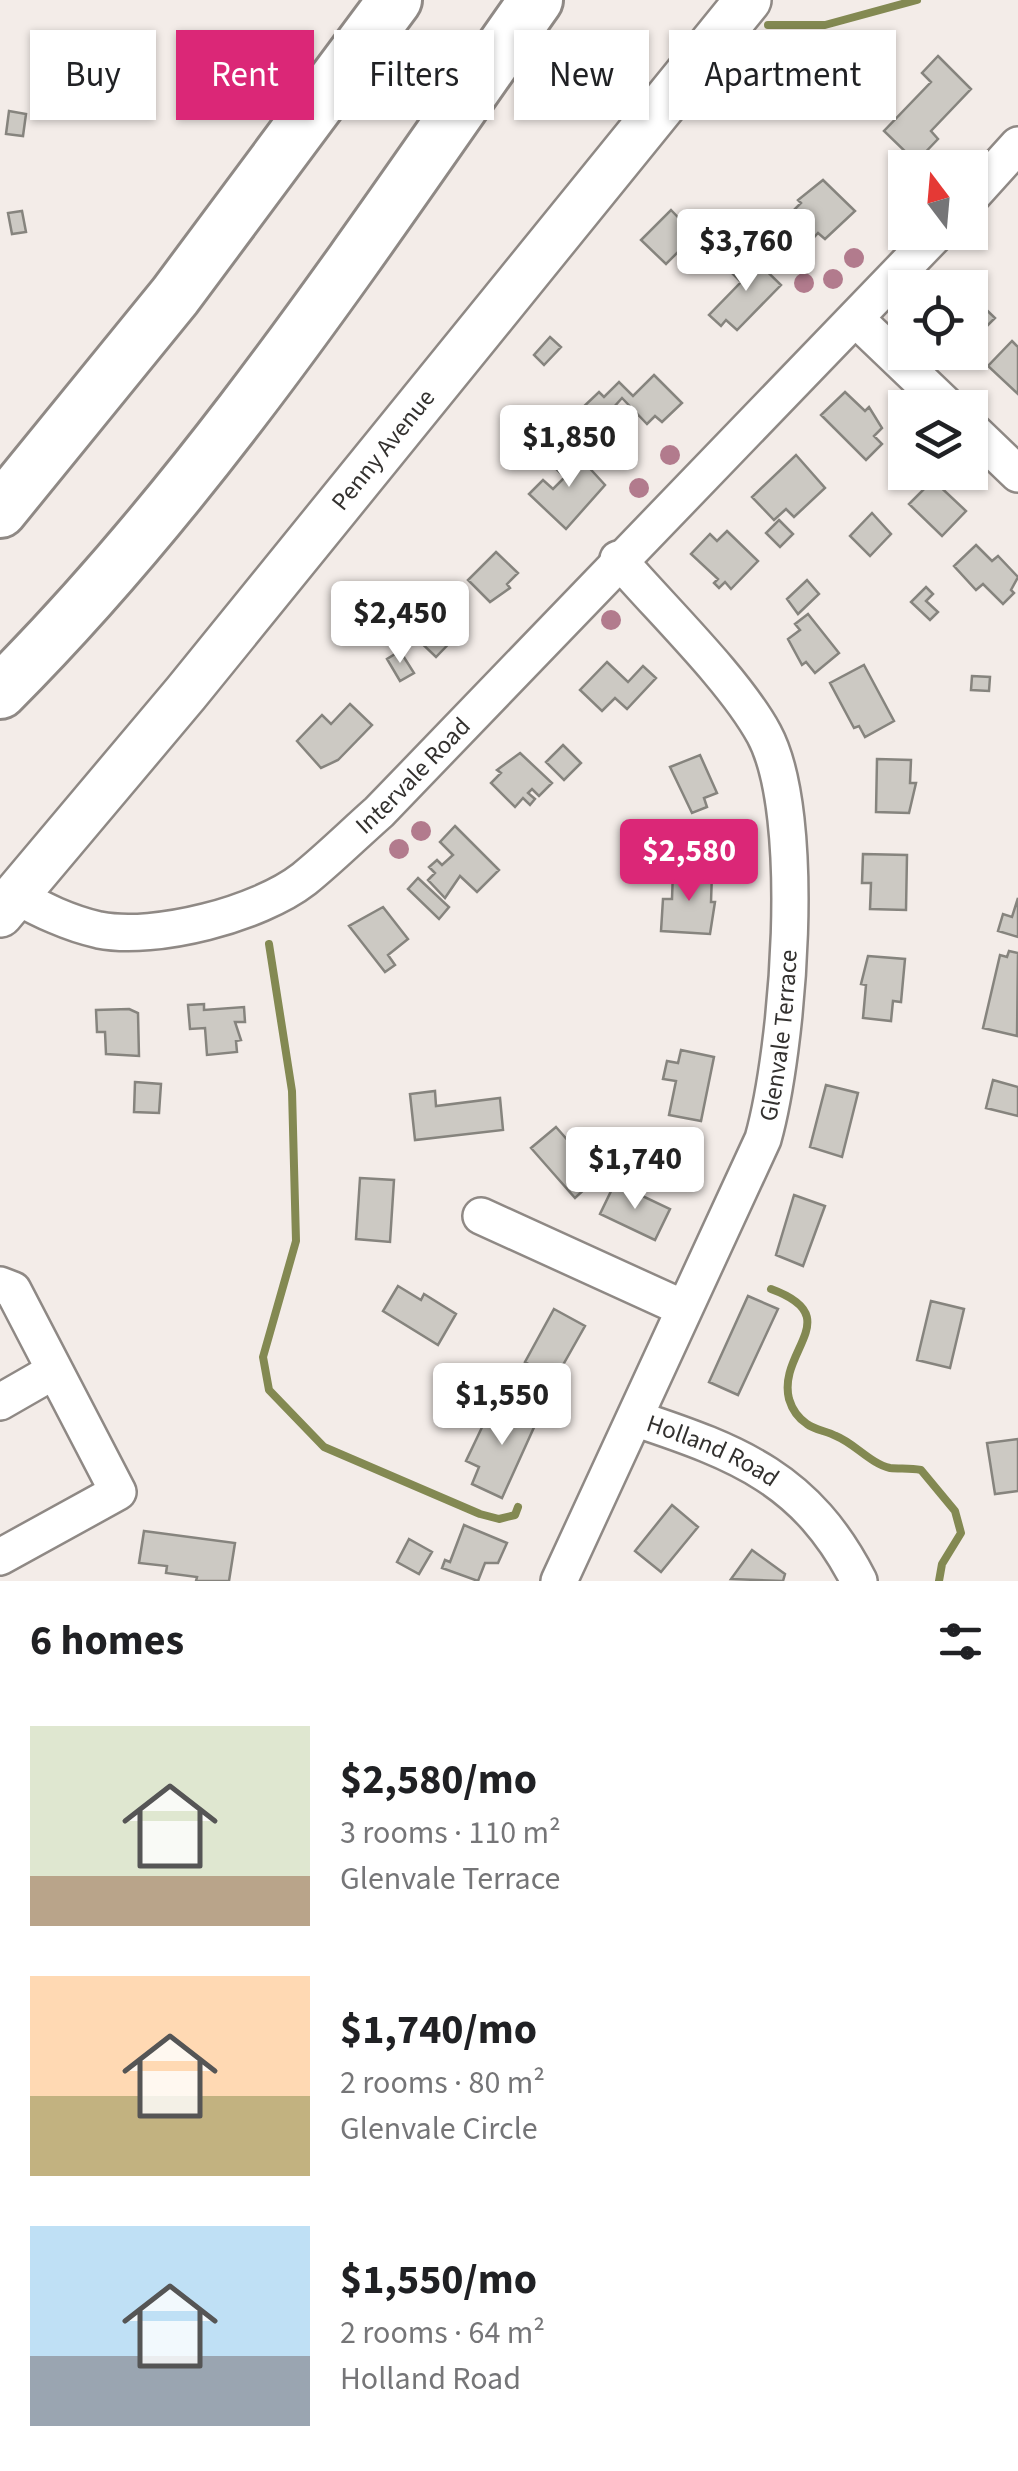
<!DOCTYPE html>
<meta charset="utf-8">
<style>
:root{--surface:#fff;--page:#f2f2f2;--text:#202124;--muted:#757577;--accent:#db2777}
body{margin:0;font-family:"Source Sans 3",sans-serif;background:var(--page);color:var(--text);height:100vh;display:flex;flex-direction:column;font-size:38px;white-space:nowrap}
*{box-sizing:border-box;margin:0}
p{font-size:32px;color:var(--muted)}
.icon{flex:none;width:55px;height:55px;fill:none;stroke:currentColor;stroke-width:2;stroke-linecap:round;stroke-linejoin:round}
.map{position:relative;height:1581px;overflow:hidden}
.side{display:flex;flex-direction:column;background:var(--surface);flex:1}
.side>*{flex:none}
.guide{position:absolute;left:30px;top:30px;width:960px;height:90px;display:flex;gap:20px}
.needle{width:65px;rotate:344deg}
.tools{position:absolute;left:888px;top:150px;display:grid;gap:20px}
.tools a{display:grid;place-items:center;width:100px;height:100px;border-radius:0px;background:var(--surface);box-shadow:0 2px 8px #0004;font-size:50px}
.price{position:absolute;translate:-50% -85px;padding:0 22px;border-radius:10px;background:#fff;color:#222;font-size:32px;line-height:65px;filter:drop-shadow(0 2px 5px #0008)}
.price::after{content:'';position:absolute;left:50%;top:60px;width:30px;height:22px;margin-left:-15px;background:inherit;clip-path:polygon(0 0,100% 0,50% 100%)}
.price.active{background:var(--accent);color:#fff}
ul{padding:0;list-style:none}
li{display:flex;align-items:center;gap:30px;height:250px;padding:0 30px}
li span{display:grid;place-items:center;flex:none;width:280px;height:200px;border-radius:0px;color:#555}
li>.icon{margin-inline-start:auto}
span .icon{width:120px;height:120px;fill:#fffc;stroke-width:1}
li b{font-size:42px}
h2{display:flex;justify-content:space-between;align-items:center;height:120px;padding:0 30px;font-size:42px}
.tag{padding:0 35px;border-radius:0px;background:var(--surface);box-shadow:0 2px 8px #0004;font-size:35px;line-height:90px}
.tag.active{background:var(--accent);color:#fff}
.map>svg:first-child{display:block}
.lines{fill:none;stroke-linecap:round;stroke-linejoin:round}
.stream{stroke:#838952;stroke-width:8}
.building{fill:#ccc9c3;stroke:#86847e;stroke-width:2.5}
.minor-casing{stroke:#8f8985;stroke-width:40}
.major-casing{stroke:#8f8985;stroke-width:50}
.highway-casing{stroke:#8f8985;stroke-width:58}
.minor{stroke:#fff;stroke-width:35}
.major{stroke:#fff;stroke-width:45}
.highway{stroke:#fff;stroke-width:52}
.tree{fill:#b27b8d}
.labels{text-anchor:middle;dominant-baseline:central;stroke-width:8;stroke-linejoin:round;paint-order:stroke}
.street-label{font-size:25px;fill:#33312f;stroke:#f3ece8}
</style>
<div class="map">
<svg width="1018" height="1581" viewBox="0 0 1018 1581">
<rect width="100%" height="100%" fill="#f3ece8"/>
<g class="lines">
<path class="stream" d="M768,25H825L917,0
M269,944L292,1091L296,1241L263,1357L269,1390L324,1447L480,1514L499,1519L515,1515L518,1507
M771,1289C848,1317 777,1351 789,1399C792,1409 798,1418 807,1424C815,1430 827,1431 836,1436C854,1443 871,1464 890,1468C900,1469 910,1468 921,1470L955,1511L961,1533L942,1564L939,1581"/>
</g>
<path class="building" d="M938,56L971,89L931,131L938,139L916,162L884,131L931,82L922,73Z
M9,111L26,114L23,136L6,134Z
M823,180L855,211L825,239L818,233L806,246L781,223L801,203L798,200Z
M671,210L695,235L666,264L641,240Z
M22,211L26,232L12,234L8,213Z
M750,255L781,285L737,330L726,320L721,326L709,315L741,282L732,273Z
M970,294L995,318L970,343Z
M550,337L561,347L544,365L534,355Z
M1012,341L1018,347V394L988,366Z
M654,375L682,403L662,422L655,416L647,424L622,398L614,407L619,412L603,429L597,423L589,431L580,423L579,411L599,392L604,397L619,382L633,396Z
M845,392L865,411L869,407L882,428L874,436L882,444L866,460L821,415Z
M572,449L605,485L566,529L529,494L543,480L553,489L565,477L554,467Z
M796,455L825,488L794,517L786,509L774,520L752,497Z
M933,480L966,511L942,536L909,504Z
M872,513L891,534L870,556L850,536Z
M779,520L793,534L780,547L766,533Z
M727,531L758,561L731,589L725,582L719,588L714,583L718,579L691,554L710,534L717,541Z
M976,545L992,561L998,556L1018,577L1011,590L1014,593L1003,604L983,584L976,590L954,566Z
M496,552L518,573L507,584L510,588L490,602L468,580Z
M807,580L819,594L798,614L787,599Z
M926,587L933,594L926,601L938,612L930,620L911,602Z
M430,594L443,607L450,601L464,615L457,621L464,628L436,657L414,636L426,623L414,611Z
M808,614L839,653L815,673L806,662L802,665L788,639L800,630L795,624Z
M400,651L414,673L400,681L387,659Z
M607,662L628,682L643,666L656,678L627,709L615,698L602,711L580,690Z
M864,665L894,721L865,737L859,726L854,728L830,683Z
M972,676L990,677L989,691L971,690Z
M350,704L372,725L338,760L321,768L297,741L322,715L331,724Z
M563,745L581,763L564,780L546,762Z
M520,753L552,783L539,796L532,789L528,793L535,799L530,805L523,798L515,807L491,783L501,773L497,770Z
M700,755L717,793L704,798L707,807L692,813L670,767Z
M877,759L911,760L910,783H916L909,813L876,812Z
M455,826L499,870L477,892L460,876L445,898L428,880L435,873L429,867L437,860L442,865L453,855L440,842Z
M863,854L907,855L906,910L870,909L871,883H862Z
M673,871L712,873L711,902H715L710,934L661,931L663,899H672Z
M418,878L449,907L439,919L408,889Z
M1018,898V937L998,931L1003,914L1012,917Z
M383,907L408,939L388,955L395,965L385,972L349,926Z
M1009,951L1018,953L1017,1036L983,1028L1000,955L1007,957Z
M868,956L905,959L901,1002L893,1001L891,1021L863,1018L866,985L861,984Z
M204,1004V1010L244,1007L245,1022H235L241,1040L236,1041L237,1052L207,1055L205,1028L190,1029L188,1005Z
M129,1009L138,1013L139,1056L106,1054L105,1032H97L96,1010Z
M681,1050L714,1057L701,1121L669,1115L676,1081L663,1079L667,1061L678,1063Z
M993,1080L1018,1087V1116L986,1108Z
M135,1082L161,1084L159,1113L134,1112Z
M826,1085L858,1093L842,1157L810,1147Z
M435,1091L436,1106L500,1098L503,1130L415,1140L410,1094Z
M556,1127L599,1176L575,1198L531,1148Z
M360,1178L394,1180L390,1242L356,1239Z
M615,1183L670,1209L655,1240L600,1214Z
M794,1195L825,1206L803,1266L776,1255Z
M398,1286L421,1300L424,1294L456,1314L438,1345L383,1311Z
M748,1296L778,1309L738,1395L709,1382Z
M931,1301L964,1309L950,1368L917,1360Z
M554,1309L585,1326L555,1379L525,1362Z
M509,1400L540,1414L502,1498L472,1484L479,1467L466,1461L484,1423L496,1428Z
M1018,1439V1491L995,1494L987,1443Z
M672,1505L698,1527L661,1572L635,1551Z
M464,1525L507,1543L498,1563H485L478,1581L442,1568L445,1560L450,1562Z
M144,1531L235,1543L229,1581H196L197,1577L166,1573L167,1566L139,1563Z
M409,1539L432,1552L419,1574L397,1562Z
M752,1550L785,1574L783,1581L731,1579Z"/>
<g class="lines">
<defs>
<g id="minor">
<path d="M970,198L1018,145"/>
<path d="M857,320L949,408"/>
<path d="M970,428L1018,474"/>
<path id="s1" d="M14,895C42,910 68,923 99,930C156,941 259,914 304,879C330,858 354,834 379,812L938,232"/>
<path d="M481,1216L683,1308"/>
<path d="M0,1285L13,1290L118,1492L0,1557"/>
<path d="M0,1402L54,1371"/>
<path id="s2" d="M637,1419C739,1453 807,1479 859,1581"/>
<path id="s3" d="M559,1581L763,1139C788,1050 808,815 764,734C734,679 661,609 618,559"/>
</g>
<g id="major">
<path id="s4" d="M0,914L186,693L748,0"/>
</g>
<path id="highway" d="M0,511L175,296L395,0
M0,692C207,485 368,238 536,0"/>
</defs>
<use href="#minor" class="minor-casing"/>
<use href="#major" class="major-casing"/>
<use href="#highway" class="highway-casing"/>
<use href="#minor" class="minor"/>
<use href="#major" class="major"/>
<use href="#highway" class="highway"/>
</g>
<g class="tree">
<circle cx="854" cy="258" r="10"/>
<circle cx="833" cy="279" r="10"/>
<circle cx="804" cy="283" r="10"/>
<circle cx="670" cy="455" r="10"/>
<circle cx="639" cy="488" r="10"/>
<circle cx="611" cy="620" r="10"/>
<circle cx="421" cy="831" r="10"/>
<circle cx="399" cy="849" r="10"/>
</g>
<g class="labels">
<g class="street-label">
<text stroke="none"><textPath href="#s4" startOffset="602">Penny Avenue</textPath></text>
<text stroke="none"><textPath href="#s1" startOffset="458">Intervale Road</textPath></text>
<text stroke="none"><textPath href="#s3" startOffset="592">Glenvale Terrace</textPath></text>
<text stroke="none"><textPath href="#s2" startOffset="82">Holland Road</textPath></text>
</g>
</g>
</svg>
<div class="tools">
<a><svg class="needle" viewBox="-14 -14 28 28"><path d="M0-13l5 13h-10z" fill="#e53935"/><path d="M0 13l5-13h-10z" fill="#757577"/></svg></a>
<a><svg class="icon" aria-label="locate" viewBox="0 0 24 24"><circle cx="12" cy="12" r="6"/><path d="M12 2v4M12 18v4M2 12h4M18 12h4"/></svg></a>
<a><svg class="icon" aria-label="layers" viewBox="0 0 24 24"><path d="M12 4l9 5-9 5-9-5zM3 14l9 5 9-5"/></svg></a>
</div>
<b class="price" style="left:746px;top:294px">$3,760</b>
<b class="price" style="left:569px;top:490px">$1,850</b>
<b class="price" style="left:400px;top:666px">$2,450</b>
<b class="price active" style="left:689px;top:904px">$2,580</b>
<b class="price" style="left:635px;top:1212px">$1,740</b>
<b class="price" style="left:502px;top:1448px">$1,550</b>
<div class="guide">
<a class="tag">Buy</a>
<a class="tag active">Rent</a>
<a class="tag">Filters</a>
<a class="tag">New</a>
<a class="tag">Apartment</a>
</div>
</div>
<section class="side">
<h2>6 homes<svg class="icon" aria-label="filters" viewBox="0 0 24 24"><path d="M4 7h16M4 17h16"/><circle cx="9" cy="7" r="2"/><circle cx="15" cy="17" r="2"/></svg></h2>
<ul>
<li><span style="background:linear-gradient(#dfe7d0 75%,#b9a48a 0)"><svg class="icon" aria-label="home" viewBox="0 0 24 24"><path d="M3 11l9-7 9 7M6 9v11h12V9"/></svg></span><div><b>$2,580/mo</b><p>3 rooms · 110 m²</p><p>Glenvale Terrace</p></div></li>
<li><span style="background:linear-gradient(#ffd9b3 60%,#c2b280 0)"><svg class="icon" aria-label="home" viewBox="0 0 24 24"><path d="M3 11l9-7 9 7M6 9v11h12V9"/></svg></span><div><b>$1,740/mo</b><p>2 rooms · 80 m²</p><p>Glenvale Circle</p></div></li>
<li><span style="background:linear-gradient(#bfe0f5 65%,#9aa5b1 0)"><svg class="icon" aria-label="home" viewBox="0 0 24 24"><path d="M3 11l9-7 9 7M6 9v11h12V9"/></svg></span><div><b>$1,550/mo</b><p>2 rooms · 64 m²</p><p>Holland Road</p></div></li>
</ul>
</section>
